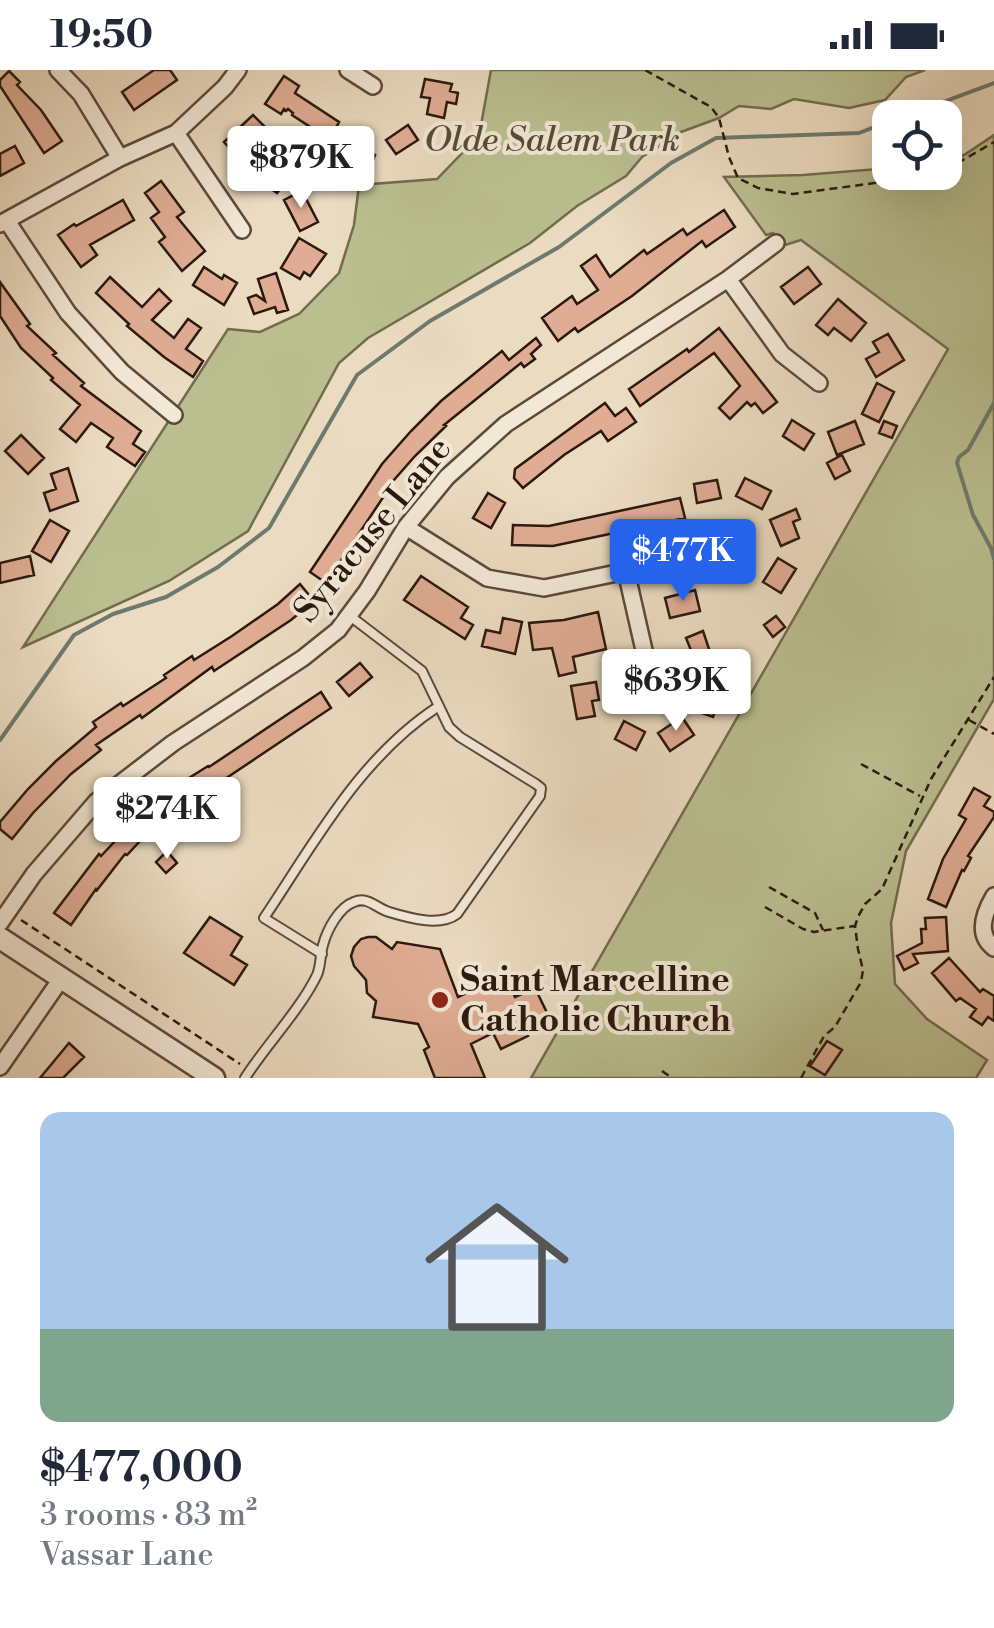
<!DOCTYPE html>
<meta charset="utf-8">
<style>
:root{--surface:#fff;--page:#f2f2f3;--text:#1f2937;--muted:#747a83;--accent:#2563eb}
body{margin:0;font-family:"Libre Bodoni",serif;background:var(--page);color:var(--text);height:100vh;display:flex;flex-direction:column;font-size:38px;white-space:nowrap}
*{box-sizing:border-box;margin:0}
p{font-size:32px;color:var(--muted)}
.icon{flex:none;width:55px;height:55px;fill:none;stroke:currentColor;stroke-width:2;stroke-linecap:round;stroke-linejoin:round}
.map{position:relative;height:1008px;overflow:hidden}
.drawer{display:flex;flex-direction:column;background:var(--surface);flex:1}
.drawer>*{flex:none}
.fabs{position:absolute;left:872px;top:30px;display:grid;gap:20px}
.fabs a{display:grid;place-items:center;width:90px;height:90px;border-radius:20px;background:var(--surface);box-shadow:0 10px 40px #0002;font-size:50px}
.price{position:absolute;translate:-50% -85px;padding:0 22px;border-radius:10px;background:#fff;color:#222;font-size:32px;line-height:65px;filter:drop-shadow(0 2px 5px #0008)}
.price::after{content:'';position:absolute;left:50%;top:60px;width:30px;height:22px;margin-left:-15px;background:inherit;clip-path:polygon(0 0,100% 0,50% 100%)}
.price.active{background:var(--accent);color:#fff}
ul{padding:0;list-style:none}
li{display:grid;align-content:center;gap:20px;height:530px;padding:0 40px}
li span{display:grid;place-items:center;height:310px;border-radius:20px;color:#555}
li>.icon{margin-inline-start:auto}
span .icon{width:180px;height:180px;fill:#fffc;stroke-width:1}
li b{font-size:42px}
.status{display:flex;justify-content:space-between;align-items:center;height:70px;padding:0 50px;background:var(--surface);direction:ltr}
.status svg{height:28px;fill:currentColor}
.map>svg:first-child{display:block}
.green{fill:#babf90;stroke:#726c4f;stroke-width:2.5}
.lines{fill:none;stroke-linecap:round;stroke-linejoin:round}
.stream{stroke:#6d7a6d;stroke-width:4}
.building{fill:#e0ad94;stroke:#2b180e;stroke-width:2.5}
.service-casing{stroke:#5b493a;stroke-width:12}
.minor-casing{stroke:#5b493a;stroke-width:20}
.tertiary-casing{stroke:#5b493a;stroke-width:25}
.path{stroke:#2b180e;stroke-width:2.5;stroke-dasharray:8 5;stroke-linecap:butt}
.service{stroke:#f2e8d6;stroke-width:8}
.minor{stroke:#f2e8d6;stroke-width:15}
.tertiary{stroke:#f2e8d6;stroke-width:20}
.poi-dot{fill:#8f2418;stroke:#f2e8d6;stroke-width:4}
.labels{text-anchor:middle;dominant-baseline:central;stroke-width:8;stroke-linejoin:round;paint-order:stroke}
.park-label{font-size:35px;font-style:italic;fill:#564a35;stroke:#f2e8d6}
.street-label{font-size:35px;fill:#2b180e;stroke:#f2e8d6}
.poi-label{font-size:35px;font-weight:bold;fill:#2b180e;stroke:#f2e8d6;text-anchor:start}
</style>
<div class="status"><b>19:50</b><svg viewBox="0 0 49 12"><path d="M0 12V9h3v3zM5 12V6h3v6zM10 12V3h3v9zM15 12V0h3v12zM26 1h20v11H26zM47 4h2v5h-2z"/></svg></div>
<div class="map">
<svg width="994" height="1008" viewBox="0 0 994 1008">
<rect width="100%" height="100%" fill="#ebdbc0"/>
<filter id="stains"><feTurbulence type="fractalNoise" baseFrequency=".002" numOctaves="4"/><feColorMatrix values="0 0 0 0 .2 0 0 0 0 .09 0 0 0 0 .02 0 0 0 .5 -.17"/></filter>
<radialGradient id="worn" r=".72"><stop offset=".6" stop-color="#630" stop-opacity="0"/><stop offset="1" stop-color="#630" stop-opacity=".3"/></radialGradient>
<path class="green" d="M491,0H925L906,7L885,30L849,38L794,29L771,39L739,36L719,48L681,62L642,87L626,106L577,136L530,173L368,268L339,293L248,461L169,511L23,577L228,259L260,262L299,244L339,203L354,155L359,115L437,109L465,80L481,55Z
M994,65V629L906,781L891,853L895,914L927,949L987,990L976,1008H531L948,279L801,170L785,175L773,163L766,165L724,107L803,105L890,98V102H945V91L964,85Z"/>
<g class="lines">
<path class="stream" d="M900,48L994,13
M994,333L968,380L959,387L957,393L973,445L991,478L994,489
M0,670L74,565L113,544L166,527L218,497L269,458L357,305L430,251L559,177L671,93L716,68L859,63L890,51"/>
</g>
<path class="building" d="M154,0H170L177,10L134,40L122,22Z
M9,1L20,12L17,15L41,40L62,71L44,83L0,16V10Z
M284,6L299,16L295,23L339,52L336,58L364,67L357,89L368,82L375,85L369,101L336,91L341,77L292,45L293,43L288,39L286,41L284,39L281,44L265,34Z
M425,9L452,14L450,21L458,23L456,34L447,32L444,48L427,44L430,28L421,27Z
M253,45L267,59L238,87L224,72Z
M408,55L418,70L396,84L386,70Z
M15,76L24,93L0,106V84Z
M262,87L290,106L277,123L250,104Z
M161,111L184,142L177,147L205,181L182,201L159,172L165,167L151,148L159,142L145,123Z
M302,121L318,152L300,161L284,130Z
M123,130L134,150L90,175L97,185L81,197L58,165L74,154L76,156Z
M724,140L735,157L706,177L702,171L632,226L578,262L575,258L558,271L542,248L572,226L577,234L598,220L581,196L596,185L610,207L644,180L647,184L683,159L687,165Z
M299,168L326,184L310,206L304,202L300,209L281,198Z
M204,197L222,209L224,205L237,213L224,235L193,215Z
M808,197L821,214L794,234L781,217Z
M276,203L288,240L277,243L275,237L254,244L248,228L256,225L265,231L258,209Z
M110,207L142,237L159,219L171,231L152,250L174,268L188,249L201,258L186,279L203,291L193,307L164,287L127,256L129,254L96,223Z
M0,212L30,254L27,256L56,283L53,285L84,313L81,316L141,361L133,374L145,382L135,396L107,377L113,368L91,353L76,372L60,359L80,335L51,310L53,308L21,278L0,246Z
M838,229L866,253L851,271L834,258L828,265L816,255Z
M719,258L777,332L763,343L755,333L751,336L747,332L730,349L719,338L740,316L714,283L640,336L629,319L687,279L689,282Z
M888,264L904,290L876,307L866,289L879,282L873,272Z
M536,268L541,275L531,284L535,289L524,297L521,293L444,355L446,356L415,386L387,418L388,420L326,513L310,502L382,394L411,361L441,331L502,281L509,290Z
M877,313L894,322L879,352L862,344Z
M605,333L615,346L626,338L636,352L608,371L601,361L564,385L523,418L514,408L515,399Z
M792,350L814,364L804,380L783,366Z
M855,351L864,374L837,385L828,362Z
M884,351L897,356L892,368L879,363Z
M21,365L44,388L28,404L5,381Z
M842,385L850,401L835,409L827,393Z
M68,398L78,431L50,441L44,423L56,419L51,404Z
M745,408L771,421L762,439L736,426Z
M717,410L721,428L697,433L694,414Z
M488,423L505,433L491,458L473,448Z
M680,428L685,448L553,476L512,475L513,455L549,456Z
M796,439L800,449L793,452L799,468L781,476L770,450Z
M50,450L69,461L51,492L32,481Z
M30,486L34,505L0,513V493Z
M778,488L796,499L781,523L763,512Z
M421,506L468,537L461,548L473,555L465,569L404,530Z
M300,514L314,531L291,550L214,601L212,597L142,648L140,645L96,675L101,680L71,704L33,743L12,769L0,759V752L28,719L56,691L96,657L93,652L121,633L123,636L166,608L164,605L192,586L194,590L232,566L278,534Z
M695,520L700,541L670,548L665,528Z
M598,542L606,579L573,587L576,602L559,606L552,578L533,580L529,553L564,550Z
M776,546L785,557L773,567L764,555Z
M503,548L522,552L515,584L482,576L486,560L500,563Z
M703,561L714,594L699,600L686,568Z
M360,593L372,607L349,626L337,612Z
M703,610L723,617L713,647L693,640Z
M596,612L599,630L592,631L595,646L577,649L571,616Z
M321,622L331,638L219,713L225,720L212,729L206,720L157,758L155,755L127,785L125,784L97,820L96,819L71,855L54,843L99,784L101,786L134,751L170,720L208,696L209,697Z
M682,647L694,665L670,681L658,663Z
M624,651L645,662L636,680L615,669Z
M974,718L990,727L984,736L994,742V747L968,786L971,788L964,801L962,800L946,837L928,829L943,789L966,749L959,745Z
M167,781L177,793L166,803L156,792Z
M210,847L242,867L231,885L247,895L234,915L184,883Z
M946,847L948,881L913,884L918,893L904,900L897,886L922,873L921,859H926L925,848Z
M368,867H376L392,879L397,872L440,879L458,927L489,912L491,915L507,908L515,927L535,918L549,947L525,959L528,966L501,979L493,963L471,974L485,1008H435L424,980L429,977L418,954L373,947L376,931L367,923L366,910L354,896L351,886L354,877L361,869Z
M949,888L980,922L983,919L994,926V951L988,947L982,955L970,947L976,939L960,928L956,931L932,903Z
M827,971L842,980L825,1005L810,996Z
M69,973L84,987L63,1008H40Z"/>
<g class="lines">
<defs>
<path id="service" d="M322,884L264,848C315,772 360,687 439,636
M245,1008C266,975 300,940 317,905C321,896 320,885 323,875C327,860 339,837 354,832C368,826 376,838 389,842C409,848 440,857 457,844L540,726L541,718L536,714L460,667L449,657L422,601L350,546"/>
<path id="minor" d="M58,0L81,24L120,88
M348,0L373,16
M176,63L242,160
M7,151L68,243L122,302L174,345
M0,154L120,88L176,63L225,17L238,0
M728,209L782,284L819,313
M406,457L487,508L544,518L729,480
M626,501L651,611
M994,826C984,843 976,864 994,878
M0,853L34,804L96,732L173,673L303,588L338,560L367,521L406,457L447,407L506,354L728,209L776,173
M0,997L61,909"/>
<path id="tertiary" d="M0,868L214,1008"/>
</defs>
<use href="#service" class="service-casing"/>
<use href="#minor" class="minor-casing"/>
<use href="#tertiary" class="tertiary-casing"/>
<path class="path" d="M645,0L711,37L719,48L729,87L738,108L758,118L793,124L912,108L928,102
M945,97L963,90L994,72
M969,650L994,664
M861,694L920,726
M769,817L815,843L823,860
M765,837L803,859L814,862L854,856
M21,850L240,994
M662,1001L672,1008
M801,1008L824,966L835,957L861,912L863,900L858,879L855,856L858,847L865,834L882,819L931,709L994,607"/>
<use href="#service" class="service"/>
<use href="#minor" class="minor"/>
<use href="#tertiary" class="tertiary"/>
</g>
<circle class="poi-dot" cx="440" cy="930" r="10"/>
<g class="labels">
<g class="park-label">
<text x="552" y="70">Olde Salem Park</text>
</g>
<g class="street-label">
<text transform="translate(373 460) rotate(-51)">Syracuse Lane</text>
</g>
<g class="poi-label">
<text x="460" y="910">Saint Marcelline<tspan x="460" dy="40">Catholic Church</tspan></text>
</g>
</g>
<rect width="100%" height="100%" filter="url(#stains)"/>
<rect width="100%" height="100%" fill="url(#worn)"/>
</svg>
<div class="fabs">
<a><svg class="icon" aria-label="locate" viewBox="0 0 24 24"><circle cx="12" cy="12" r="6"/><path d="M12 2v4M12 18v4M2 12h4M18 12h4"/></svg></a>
</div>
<b class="price" style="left:301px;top:141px">$879K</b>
<b class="price active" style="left:683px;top:534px">$477K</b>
<b class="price" style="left:676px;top:664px">$639K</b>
<b class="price" style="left:167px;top:792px">$274K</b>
</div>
<section class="drawer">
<ul>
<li><span style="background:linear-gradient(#a9c7e8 70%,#7fa58c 0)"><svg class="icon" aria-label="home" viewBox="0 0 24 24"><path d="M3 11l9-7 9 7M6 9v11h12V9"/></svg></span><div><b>$477,000</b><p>3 rooms · 83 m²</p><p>Vassar Lane</p></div></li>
</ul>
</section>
